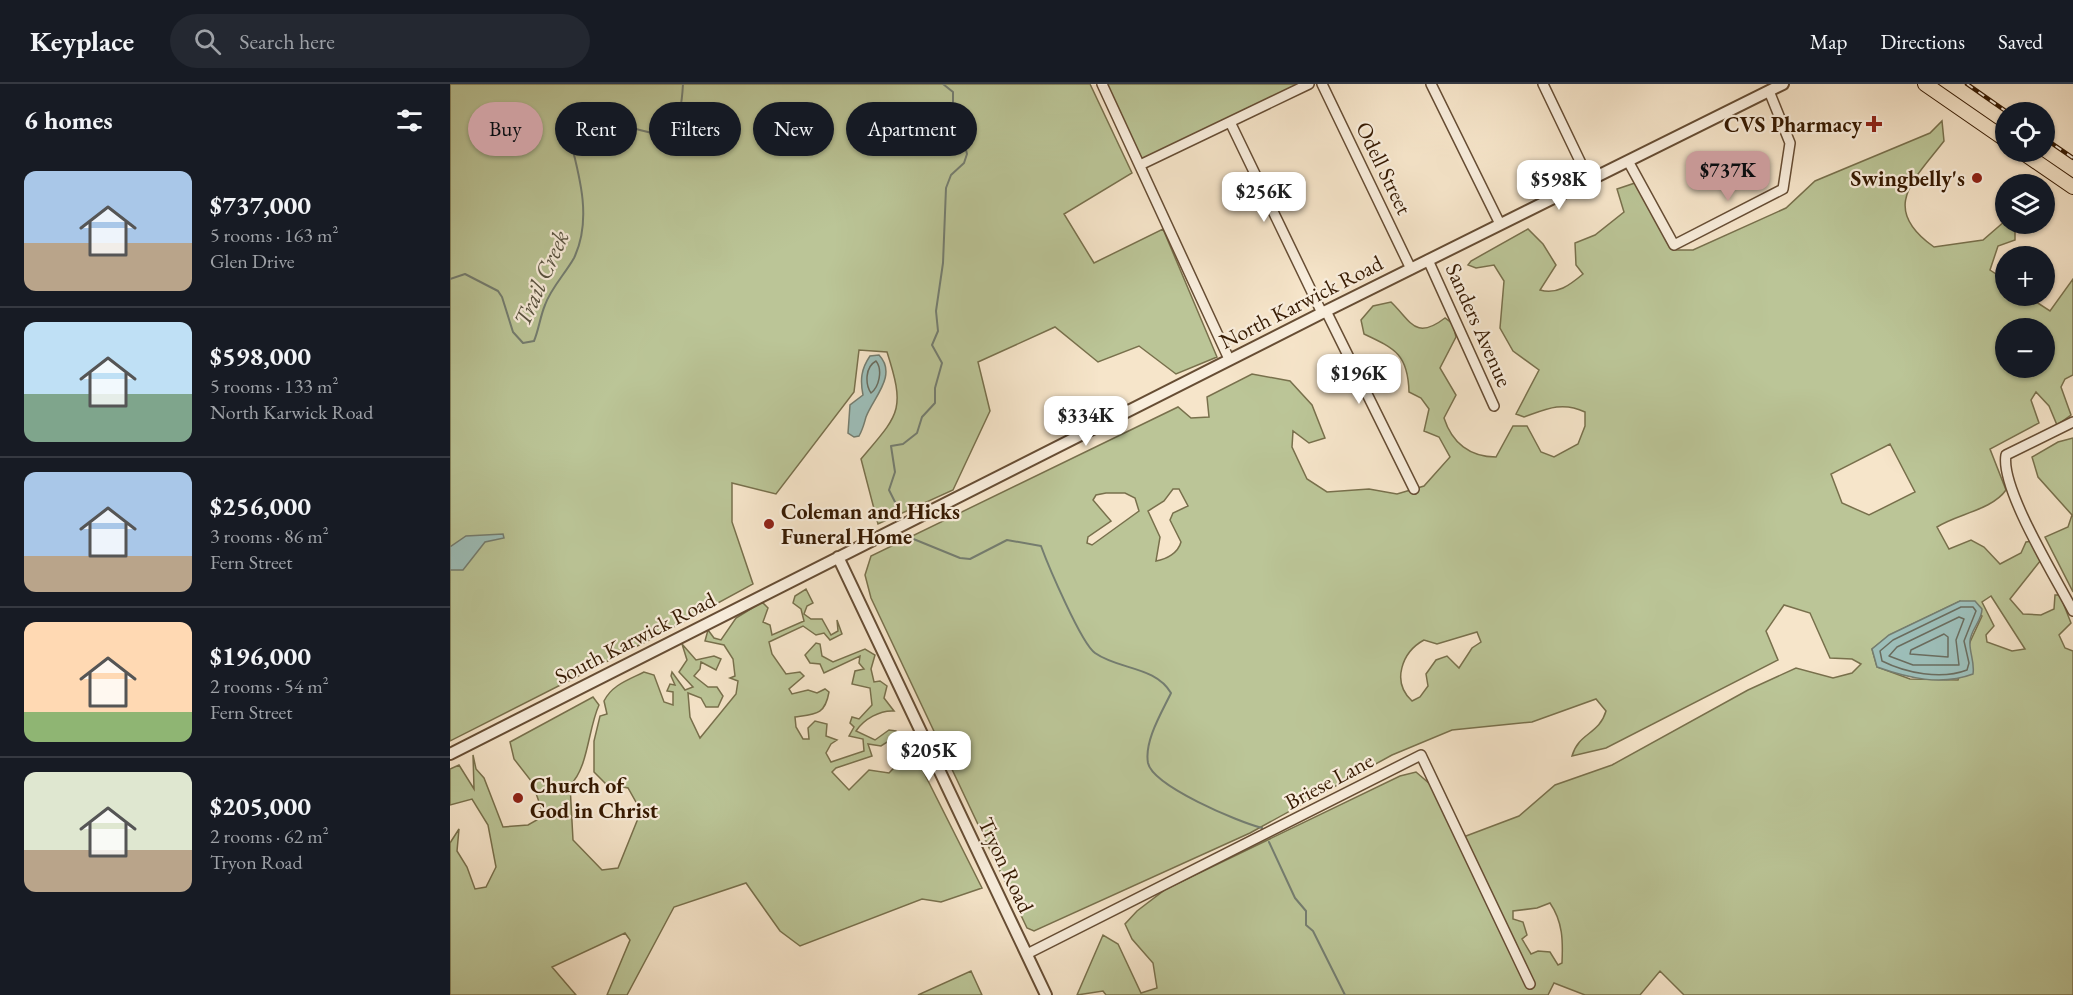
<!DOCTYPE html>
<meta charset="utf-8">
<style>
:root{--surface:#171b24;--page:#242831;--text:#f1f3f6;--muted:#9ea1a6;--line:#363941;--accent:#c59692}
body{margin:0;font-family:"EB Garamond",serif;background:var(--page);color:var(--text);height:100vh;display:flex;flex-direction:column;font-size:22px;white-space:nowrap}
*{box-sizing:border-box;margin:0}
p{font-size:20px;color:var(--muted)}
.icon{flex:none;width:33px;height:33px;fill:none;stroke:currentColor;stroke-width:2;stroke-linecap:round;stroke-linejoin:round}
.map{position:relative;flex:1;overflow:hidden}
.drawer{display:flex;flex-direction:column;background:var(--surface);width:450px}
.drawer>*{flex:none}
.banner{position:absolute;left:18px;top:18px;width:570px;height:54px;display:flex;gap:12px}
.fabs{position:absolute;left:1545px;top:18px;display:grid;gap:12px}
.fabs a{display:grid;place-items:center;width:60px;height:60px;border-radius:50%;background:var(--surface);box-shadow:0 2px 4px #0004;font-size:30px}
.price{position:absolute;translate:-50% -51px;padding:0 14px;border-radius:12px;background:#fff;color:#222;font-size:20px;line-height:39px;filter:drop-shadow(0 2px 3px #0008)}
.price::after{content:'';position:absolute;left:50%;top:36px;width:18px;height:14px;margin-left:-9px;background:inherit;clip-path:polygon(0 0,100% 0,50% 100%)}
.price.current{background:var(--accent);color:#111}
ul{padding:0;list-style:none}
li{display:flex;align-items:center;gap:18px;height:150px;padding:0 24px}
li+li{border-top:2px solid var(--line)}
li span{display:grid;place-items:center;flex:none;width:168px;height:120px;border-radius:12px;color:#555}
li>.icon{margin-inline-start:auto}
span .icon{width:72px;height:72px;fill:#fffc;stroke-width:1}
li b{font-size:26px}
h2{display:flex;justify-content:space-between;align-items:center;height:72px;padding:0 24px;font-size:26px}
.tag{padding:0 21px;border-radius:27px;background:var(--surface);box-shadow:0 2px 4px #0004;font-size:21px;line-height:54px}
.tag.current{background:var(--accent);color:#111}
header{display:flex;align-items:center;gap:36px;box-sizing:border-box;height:84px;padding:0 30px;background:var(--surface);border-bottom:2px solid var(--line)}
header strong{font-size:28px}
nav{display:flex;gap:33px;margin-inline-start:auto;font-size:21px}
.search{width:420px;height:54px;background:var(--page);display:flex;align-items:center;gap:15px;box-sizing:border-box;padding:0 21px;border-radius:33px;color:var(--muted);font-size:22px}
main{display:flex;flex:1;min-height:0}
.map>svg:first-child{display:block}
.green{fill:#bbc597;stroke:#78704c;stroke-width:1.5;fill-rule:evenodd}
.water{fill:#9dbfba;stroke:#747d70;stroke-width:1.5}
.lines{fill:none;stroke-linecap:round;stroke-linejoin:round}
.shore{stroke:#6a6c5e;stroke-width:1.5}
.stream{stroke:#747d70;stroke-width:2}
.minor-casing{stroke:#664d34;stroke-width:12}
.tertiary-casing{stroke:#664d34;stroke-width:14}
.primary-casing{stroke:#361a02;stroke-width:16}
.minor{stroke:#f9eedd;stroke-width:9}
.tertiary{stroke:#f9eedd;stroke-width:10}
.primary{stroke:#f6e5ca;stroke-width:14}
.rail-casing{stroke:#361a02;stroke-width:4.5}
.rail{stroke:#f9eedd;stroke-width:2;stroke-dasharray:7;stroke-linecap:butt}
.poi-dot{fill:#8f2418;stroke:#f9eedd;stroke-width:2}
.labels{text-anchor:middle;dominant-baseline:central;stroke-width:4.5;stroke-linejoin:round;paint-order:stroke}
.poi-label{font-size:22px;font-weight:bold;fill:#361a02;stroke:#f9eedd;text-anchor:end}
.street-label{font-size:22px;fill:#361a02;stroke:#f9eedd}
.water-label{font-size:24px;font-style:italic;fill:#5a5442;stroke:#f9eedd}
</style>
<header>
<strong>Keyplace</strong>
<div class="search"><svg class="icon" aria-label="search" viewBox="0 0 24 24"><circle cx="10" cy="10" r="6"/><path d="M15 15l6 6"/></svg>Search here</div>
<nav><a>Map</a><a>Directions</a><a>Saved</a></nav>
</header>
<main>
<section class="drawer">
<h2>6 homes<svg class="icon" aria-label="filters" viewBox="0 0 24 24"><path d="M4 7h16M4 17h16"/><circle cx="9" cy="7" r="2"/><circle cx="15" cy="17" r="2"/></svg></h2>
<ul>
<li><span style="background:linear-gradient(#a9c7e8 60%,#b9a48a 0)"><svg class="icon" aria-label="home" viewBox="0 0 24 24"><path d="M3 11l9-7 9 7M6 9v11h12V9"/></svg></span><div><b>$737,000</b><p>5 rooms · 163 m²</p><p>Glen Drive</p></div></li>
<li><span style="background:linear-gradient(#bfe0f5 60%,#7fa58c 0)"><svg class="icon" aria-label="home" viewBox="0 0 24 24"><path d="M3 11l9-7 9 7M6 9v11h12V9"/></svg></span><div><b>$598,000</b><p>5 rooms · 133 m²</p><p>North Karwick Road</p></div></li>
<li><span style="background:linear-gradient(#a9c7e8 70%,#b9a48a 0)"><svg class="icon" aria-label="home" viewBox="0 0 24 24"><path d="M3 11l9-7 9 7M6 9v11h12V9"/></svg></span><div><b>$256,000</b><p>3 rooms · 86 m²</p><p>Fern Street</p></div></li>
<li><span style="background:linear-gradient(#ffd9b3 75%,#8fb573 0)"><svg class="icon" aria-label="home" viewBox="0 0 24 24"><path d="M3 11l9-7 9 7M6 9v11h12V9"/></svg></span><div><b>$196,000</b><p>2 rooms · 54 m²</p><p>Fern Street</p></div></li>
<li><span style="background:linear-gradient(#dfe7d0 65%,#b9a48a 0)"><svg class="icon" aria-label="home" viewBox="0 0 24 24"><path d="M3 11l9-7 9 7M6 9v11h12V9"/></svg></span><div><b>$205,000</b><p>2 rooms · 62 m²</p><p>Tryon Road</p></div></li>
</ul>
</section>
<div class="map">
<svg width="1623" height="911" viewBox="0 0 1623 911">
<rect width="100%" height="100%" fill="#f6e5ca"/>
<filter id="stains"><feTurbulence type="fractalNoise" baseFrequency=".00333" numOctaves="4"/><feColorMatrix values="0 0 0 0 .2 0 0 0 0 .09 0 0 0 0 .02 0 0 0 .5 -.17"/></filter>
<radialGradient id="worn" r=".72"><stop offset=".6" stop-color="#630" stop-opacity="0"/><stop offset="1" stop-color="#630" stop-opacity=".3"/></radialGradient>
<path class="green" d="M0,0H640L682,89L614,130L644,179L713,145L767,273L726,290L689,262L648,278L605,243L528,278L540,327L503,406L428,440L411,375C449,330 456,327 437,268L409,266L404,308L326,410L282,399V438L303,500L209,551L0,657Z
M656,0H852L692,76Z
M1492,37L1494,57C1464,96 1429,124 1484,163L1533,156L1555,137L1556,140H1565V156L1548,162L1540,186L1555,196L1556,212H1577L1600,227L1623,195V291L1615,295L1611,303L1621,331L1607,341L1599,322L1586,308L1581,316L1589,339L1540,365L1556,406C1542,426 1507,430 1487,443L1499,465L1521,456L1534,463L1550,480L1571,469L1576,458L1583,457L1591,476L1560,515L1573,530L1591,531L1604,525L1605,511H1610L1621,539L1609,551L1615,564L1623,567V911H1234L1210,887L1190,911H1135L1104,899L1098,911H656L653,907L627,911L653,851L668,860L691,909L707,904L703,879L682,855L675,840L687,827L716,805L950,692L966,688L981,701L1008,755L1069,732L1105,701L1162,681L1298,606L1346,584L1383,594L1402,589L1411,580L1402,575L1380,574L1360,529L1334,521L1316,547L1328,576L1156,664L1122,672C1129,648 1149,651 1156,627L1146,615L1082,638L1002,646L942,671L800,749L584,847L577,844L421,514L415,491L421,472L728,323L741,334L759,333L757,313L802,290L840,297L862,321L875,354L859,359L843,347L842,363L857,395L877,408L919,405L947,410L974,402L1000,373L989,353L974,347L979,325L971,314L959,308C958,271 946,265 914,250L911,236L923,222L941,218C961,237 965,257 995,234L1003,240L1006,253L990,284L1006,311L994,334C1002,359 1020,373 1046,373L1063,342H1077L1091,368L1104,373L1128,360L1135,342V328C1112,317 1096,325 1074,333L1066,330L1089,286L1063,267L1050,244L1054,197L1044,181L1026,184L1018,181L1021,177L1078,145L1093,160L1106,181L1090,206C1107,211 1120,201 1133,190L1126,181L1125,159L1145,151L1174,128L1167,105L1185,99L1225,166H1243L1336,124L1365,97L1480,49ZM1556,244H1594V284H1556ZM1440,360L1465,408L1419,431L1392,419L1381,390ZM723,405H729L738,422L723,429L720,436L731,458C728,469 717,475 706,477L710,453L698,427L714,417ZM656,409H675L685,414L689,427L642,461L637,459L638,453L661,437L643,416L646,411ZM1541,512L1575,565L1562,567L1537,558L1536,551L1544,542L1532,518ZM1510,517L1532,532L1520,558L1508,596L1460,595L1427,583L1422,565L1440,551ZM1027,548L1031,558L1022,564L1009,584L997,572L986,576L976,590L978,602L970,613L962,617C941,598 952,568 974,556L987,560ZM1100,819C1113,838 1113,857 1112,879L1108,881L1100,868L1088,867L1081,870L1072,855L1077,851L1073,838L1063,835V827L1087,824Z
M1623,354V508L1595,453L1618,443L1622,431L1588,393L1582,373L1608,358Z
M356,505L363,519L357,522L354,530L361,535H372L381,551L388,547L387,536L392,550L380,556L374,549L366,551L353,542L319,558L322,570L336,590L350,588L354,592L339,605L342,610L358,606L367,609L375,605L379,608C375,631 366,630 345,633L346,643L353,655H359L358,644L365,637L377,640L376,652L387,656L381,660L376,669L381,678L414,667L413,655L399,652L404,643L400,639L402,633L409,635L422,621L420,604L402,600L405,587L414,585L409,579L410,572L374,589L370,580L360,579L355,571L366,559L370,560L372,572L383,578L415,565L425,571L421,585L424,598L430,597L437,602L434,614L444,627C430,626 414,635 406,647L425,656L439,646L446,647L448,662L445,653L431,662L418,660L422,672L386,684L382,688L399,706L419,686L439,689L462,665L532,804L491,818L472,815L350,862L330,847L296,799L224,823L177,911H157L180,856L175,849L102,883L126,911H0V759L9,745L7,767L17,783L25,805L36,803L46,783L38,741L22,715L0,721V685L9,681L24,705L23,671L26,685L34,694L53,743L78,741L94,732L82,698L64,675L60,658L143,613L149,621C138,645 138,685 120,701L123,756L152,786L168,784L191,727L178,704L156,700L144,688V657L150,632L157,630L154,617C162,601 178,596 194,588L204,591L214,618L223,621V608L217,607L220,600L225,601L221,592L222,588L235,606L243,603L229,588L237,576L232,560L246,576L264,572L271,575L266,586L251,578L250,585L244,592L258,603H267L273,612L268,623H256L251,614L238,609L240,633L250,654L286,610L288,597L280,594L285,592L283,575L274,561L255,557L258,546L264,554L271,556L286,534L312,518L318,524L313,538L320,541L322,551L354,537L351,525L343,519L345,512Z
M521,887L532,911H468Z"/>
<path class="water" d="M429,271C448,291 423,314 416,333C414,340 413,345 409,352L404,353L398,349L400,321L413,311C410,296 411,285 420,272Z
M53,450L54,454L35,458L13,486H0V463L16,452Z
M1510,517H1525L1532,525C1532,537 1521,545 1520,557C1519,568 1525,578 1523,590C1491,602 1458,594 1427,583L1422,565L1439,551Z"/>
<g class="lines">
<path class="shore" d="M426,277C433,286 429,303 421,309C415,300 415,283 426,277Z
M1511,523H1523L1526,527L1514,557L1519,579L1517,586C1491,596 1456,589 1432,577L1430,567L1443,556Z
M1509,533L1514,535L1506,556L1509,581H1463L1439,572L1447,563Z
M1494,550L1498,553V573L1460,570L1461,566Z"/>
<path class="stream" d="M0,195L15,190L48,207L52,213L63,248L73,259L84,257C89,245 90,233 95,221C101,204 115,190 124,174C142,137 130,93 120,55L134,28C162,36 191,50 220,51C230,35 232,18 233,0
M447,422L439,406L445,388L441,362L453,360L467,349L472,333L485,319V304L492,279L482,261L488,247L486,227L493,179L496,104L501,91L514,79L517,70L515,62L502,49L496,29L503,18V8L493,0
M461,454L510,474L520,475L557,456L591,462C598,481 631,559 645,569C669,586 705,582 721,609C712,628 694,657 698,679C703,702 788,738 812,744
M819,758L845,814L856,827V841L863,847L895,911"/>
<defs>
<path id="minor" d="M652,0L779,275
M872,0L961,185
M981,0L1050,140
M1093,0L1139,96
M780,38L872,229
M1178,77L1224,161L1333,105L1340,59L1319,7
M690,81L859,0
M978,176L1044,322
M876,227L964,405
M1623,338L1556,371C1550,404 1606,494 1623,527
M577,870L971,671L1080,900"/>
<path id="tertiary" d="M388,473L596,911
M0,670L872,229L1333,0"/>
<path id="primary" d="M1475,0L1556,56
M1572,68L1623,103"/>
</defs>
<use href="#minor" class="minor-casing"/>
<use href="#tertiary" class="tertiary-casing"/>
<use href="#primary" class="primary-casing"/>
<use href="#minor" class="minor"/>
<use href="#tertiary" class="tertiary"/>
<use href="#primary" class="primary"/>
<defs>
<path id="rail" d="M1517,0L1557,28
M1594,54L1623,74"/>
</defs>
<use href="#rail" class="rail-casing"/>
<use href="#rail" class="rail"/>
</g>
<g class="poi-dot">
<path d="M1421 31h6v6h6v6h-6v6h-6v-6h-6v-6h6z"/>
<circle cx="1527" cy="94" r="6"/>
<circle cx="319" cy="440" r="6"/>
<circle cx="68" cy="714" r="6"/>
</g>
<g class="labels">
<g class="poi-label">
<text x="1412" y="40">CVS Pharmacy</text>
<text x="1515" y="94">Swingbelly's</text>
<text x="331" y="427" text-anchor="start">Coleman and Hicks<tspan x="331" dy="25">Funeral Home</tspan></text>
<text x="80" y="701" text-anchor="start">Church of<tspan x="80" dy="25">God in Christ</tspan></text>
</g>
<g class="street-label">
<text transform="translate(934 84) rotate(64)">Odell Street</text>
<text transform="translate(851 218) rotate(-27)">North Karwick Road</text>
<text transform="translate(1029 241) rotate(66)">Sanders Avenue</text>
<text transform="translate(185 554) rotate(-27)">South Karwick Road</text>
<text transform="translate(879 697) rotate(-28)">Briese Lane</text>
<text transform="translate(556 781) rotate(65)">Tryon Road</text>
</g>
<g class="water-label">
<text transform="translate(91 194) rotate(-66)">Trail Creek</text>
</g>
</g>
<rect width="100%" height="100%" filter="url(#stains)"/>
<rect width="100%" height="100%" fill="url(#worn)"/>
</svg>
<div class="fabs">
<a><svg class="icon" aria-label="locate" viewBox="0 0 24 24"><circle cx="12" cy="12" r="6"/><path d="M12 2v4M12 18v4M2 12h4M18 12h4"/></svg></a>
<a><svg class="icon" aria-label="layers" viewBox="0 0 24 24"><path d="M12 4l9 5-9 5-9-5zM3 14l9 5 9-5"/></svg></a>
<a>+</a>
<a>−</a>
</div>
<b class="price current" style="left:1278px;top:118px">$737K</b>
<b class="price" style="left:1109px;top:127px">$598K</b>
<b class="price" style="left:814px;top:139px">$256K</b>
<b class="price" style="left:909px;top:321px">$196K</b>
<b class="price" style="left:636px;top:363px">$334K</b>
<b class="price" style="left:479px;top:698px">$205K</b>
<div class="banner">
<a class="tag current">Buy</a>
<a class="tag">Rent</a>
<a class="tag">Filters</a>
<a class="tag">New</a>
<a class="tag">Apartment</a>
</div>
</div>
</main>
